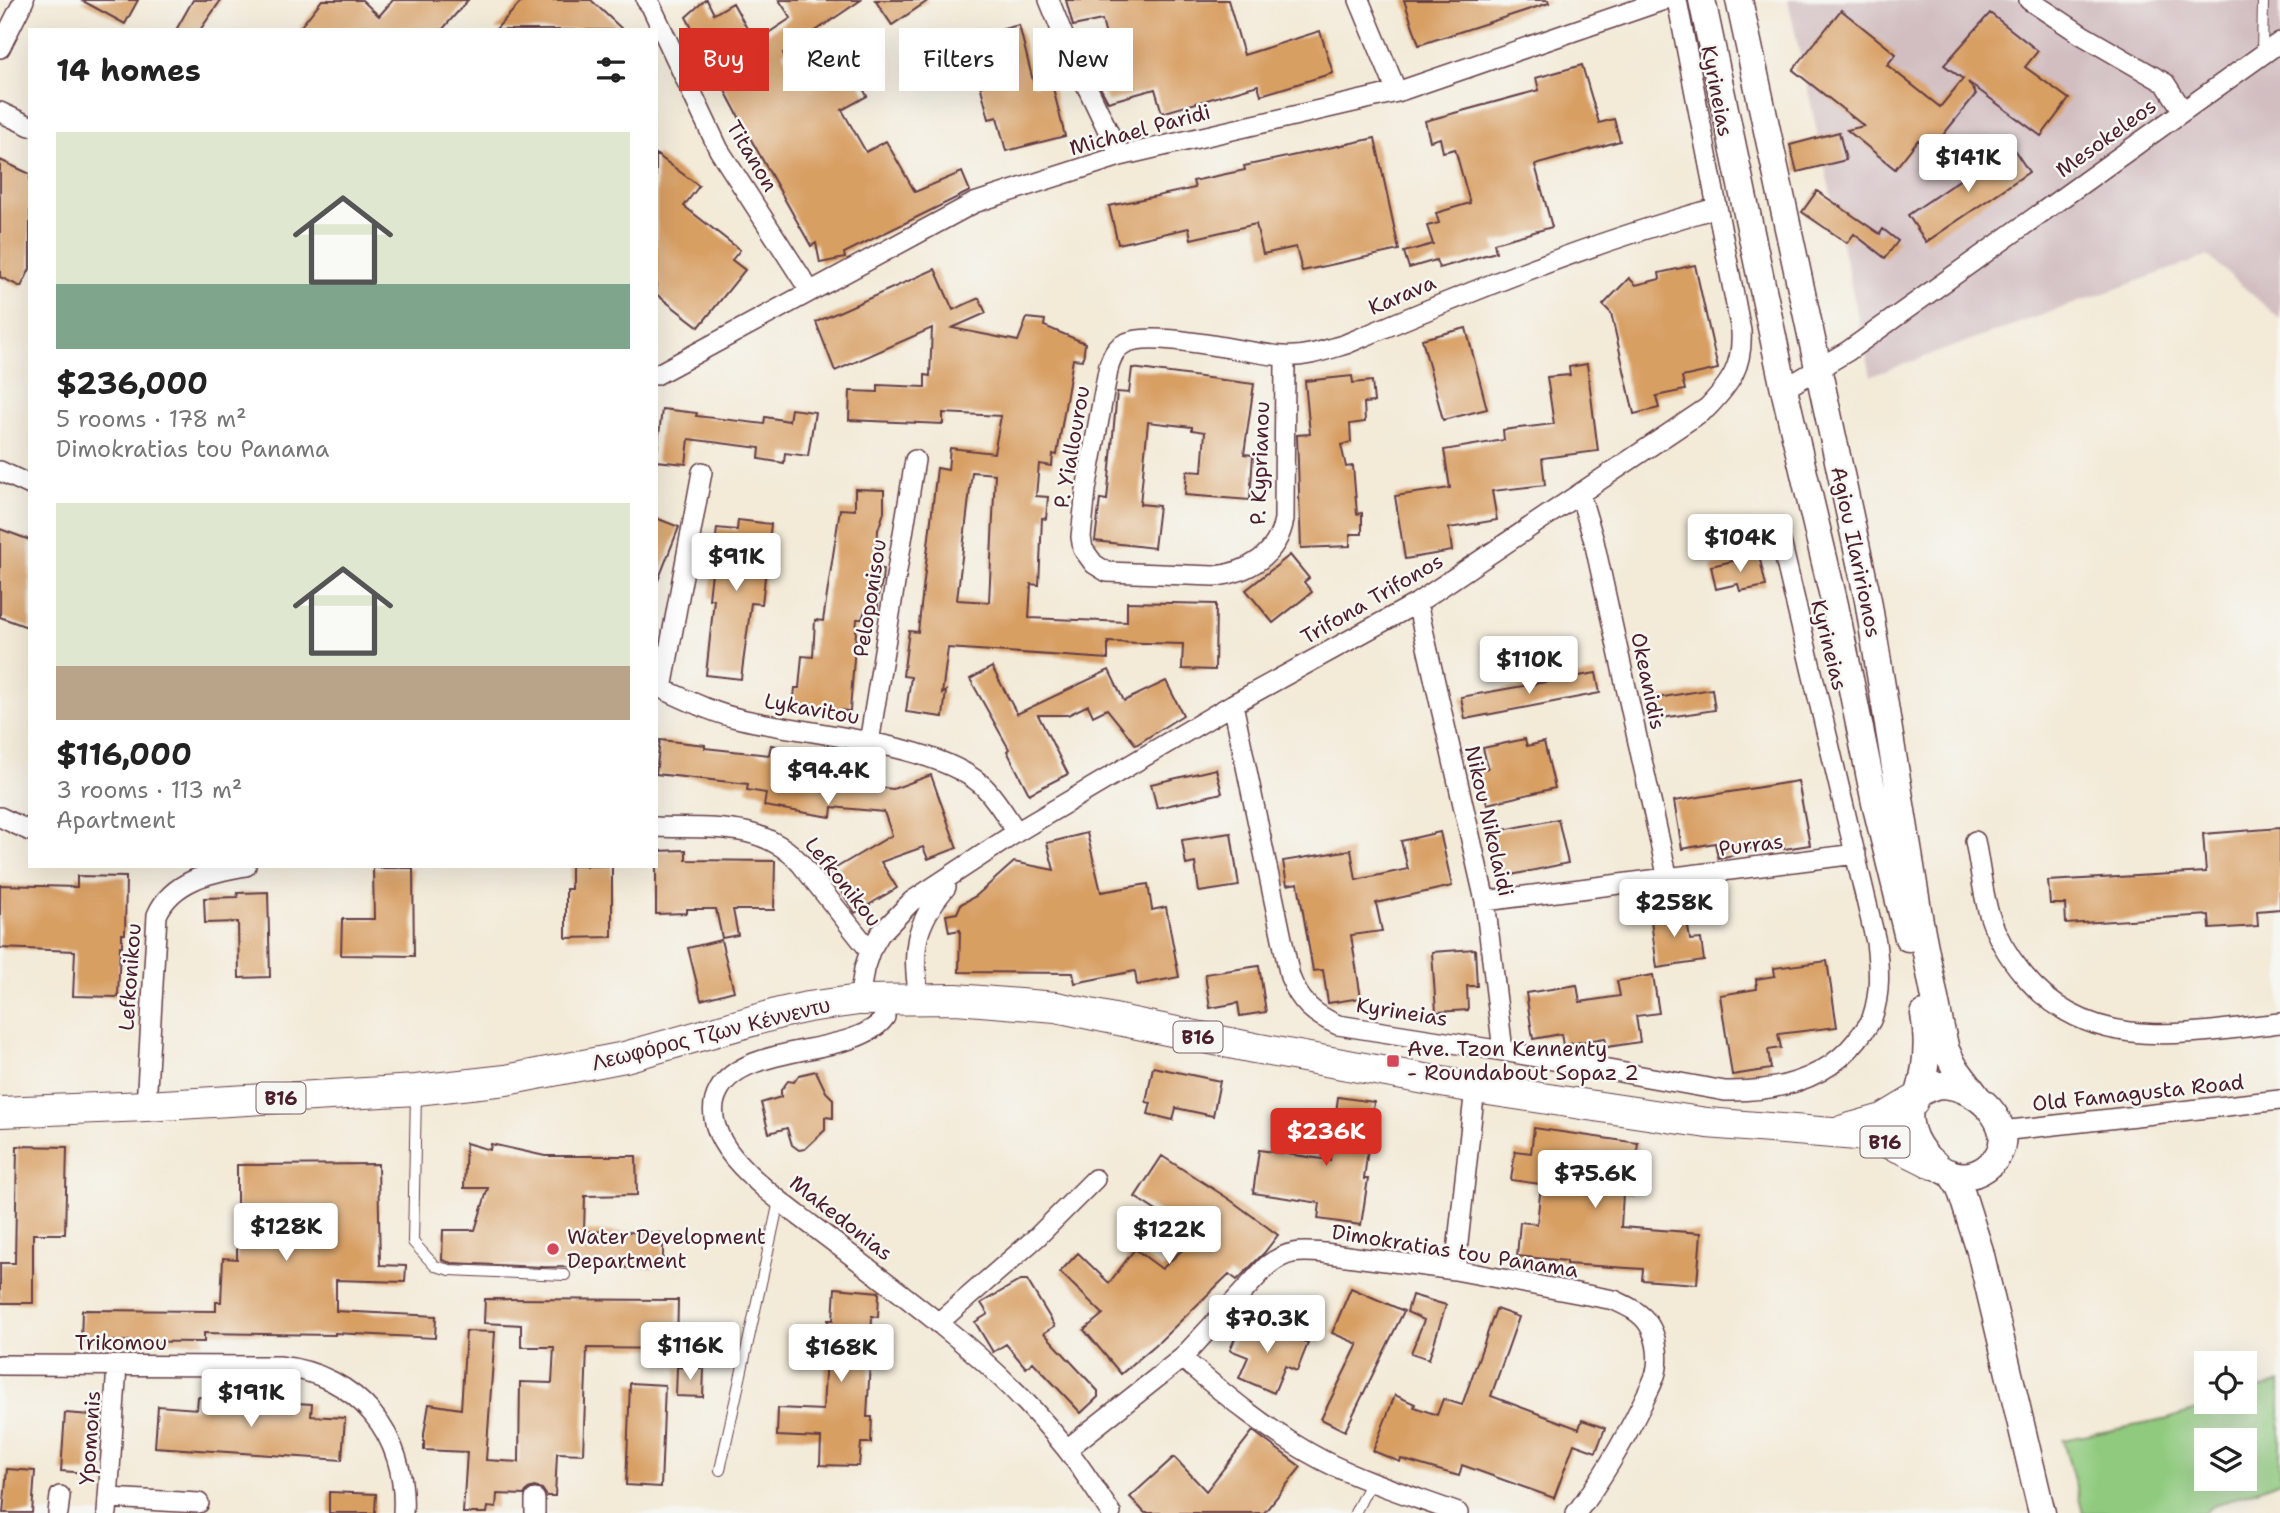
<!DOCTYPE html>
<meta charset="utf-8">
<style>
:root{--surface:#fff;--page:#f2f2f2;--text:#222;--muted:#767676;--accent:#d93025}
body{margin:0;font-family:"Shantell Sans",sans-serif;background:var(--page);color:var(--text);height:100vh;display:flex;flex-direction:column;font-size:26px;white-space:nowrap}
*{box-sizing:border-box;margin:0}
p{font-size:23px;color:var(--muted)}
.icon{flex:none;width:38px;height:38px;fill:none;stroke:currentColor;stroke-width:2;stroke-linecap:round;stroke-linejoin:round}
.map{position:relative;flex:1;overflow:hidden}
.sheet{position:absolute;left:28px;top:28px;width:630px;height:840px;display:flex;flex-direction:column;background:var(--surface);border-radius:0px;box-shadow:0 7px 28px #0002}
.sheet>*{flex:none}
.banner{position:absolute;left:679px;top:28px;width:665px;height:63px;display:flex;gap:14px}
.buttons{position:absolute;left:2194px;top:1351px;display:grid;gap:14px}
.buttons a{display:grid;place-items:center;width:63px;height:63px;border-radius:0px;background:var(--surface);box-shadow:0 7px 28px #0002;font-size:35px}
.price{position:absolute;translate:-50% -60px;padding:0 16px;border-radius:7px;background:#fff;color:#222;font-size:23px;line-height:46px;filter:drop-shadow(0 2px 4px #0008)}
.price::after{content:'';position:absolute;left:50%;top:42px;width:21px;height:16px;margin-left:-10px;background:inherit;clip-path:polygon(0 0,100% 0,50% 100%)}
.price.active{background:var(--accent);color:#fff}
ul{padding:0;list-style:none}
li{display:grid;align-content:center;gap:14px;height:371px;padding:0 28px}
li span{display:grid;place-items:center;height:217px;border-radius:0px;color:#555}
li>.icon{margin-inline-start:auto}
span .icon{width:126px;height:126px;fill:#fffc;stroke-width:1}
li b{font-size:30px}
h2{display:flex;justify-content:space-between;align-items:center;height:84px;padding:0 28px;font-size:30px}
.pill{padding:0 24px;border-radius:0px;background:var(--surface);box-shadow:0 7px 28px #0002;font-size:24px;line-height:63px}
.pill.active{background:var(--accent);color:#fff}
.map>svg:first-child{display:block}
.industrial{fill:#d2bec1}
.green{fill:#8fca7e;stroke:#6c7454;stroke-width:2;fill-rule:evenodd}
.building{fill:#d89f63;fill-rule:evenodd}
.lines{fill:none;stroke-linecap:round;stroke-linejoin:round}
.lane-casing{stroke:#633d45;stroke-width:12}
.street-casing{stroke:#633d45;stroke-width:22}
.secondary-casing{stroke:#633d45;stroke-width:29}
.primary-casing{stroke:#633d45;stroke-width:32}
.lane{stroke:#fff;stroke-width:10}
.street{stroke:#fff;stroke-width:19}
.secondary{stroke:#fff;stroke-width:26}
.primary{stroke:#fff;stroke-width:30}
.poi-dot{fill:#d1495b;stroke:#f6f6f2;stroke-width:2.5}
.labels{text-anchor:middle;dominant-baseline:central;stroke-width:5;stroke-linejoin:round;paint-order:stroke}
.shield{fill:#f6f6f2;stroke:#7e6067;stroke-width:2}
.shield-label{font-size:19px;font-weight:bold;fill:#4a1f2b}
.street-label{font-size:21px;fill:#4a1f2b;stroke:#f6f6f2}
.poi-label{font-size:21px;fill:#4a1f2b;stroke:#f6f6f2;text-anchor:start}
</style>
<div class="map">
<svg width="2280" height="1513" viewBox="0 0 2280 1513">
<rect width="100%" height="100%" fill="#f6f6f2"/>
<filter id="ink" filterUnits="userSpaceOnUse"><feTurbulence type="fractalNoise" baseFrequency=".0143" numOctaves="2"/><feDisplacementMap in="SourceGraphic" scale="14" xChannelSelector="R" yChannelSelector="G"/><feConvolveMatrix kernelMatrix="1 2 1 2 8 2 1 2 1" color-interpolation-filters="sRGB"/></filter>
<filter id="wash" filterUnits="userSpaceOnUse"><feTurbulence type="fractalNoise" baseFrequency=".00686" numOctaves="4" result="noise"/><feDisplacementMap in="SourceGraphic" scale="28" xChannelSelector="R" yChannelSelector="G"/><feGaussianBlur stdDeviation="1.57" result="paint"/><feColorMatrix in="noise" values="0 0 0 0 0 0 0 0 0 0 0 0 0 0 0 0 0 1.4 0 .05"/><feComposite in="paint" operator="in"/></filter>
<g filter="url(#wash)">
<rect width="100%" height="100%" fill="#f3ead7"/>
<path class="industrial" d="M1788,0H2280V319L2208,256L1871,376Z"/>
<path class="green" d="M2280,1382V1481L2211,1507L2204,1513H2083L2063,1440L2168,1419L2220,1402H2245V1393ZM2207,1440H2245V1479H2207Z"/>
<g id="blocks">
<path class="building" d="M81,0H138L125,24Z
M193,0H221L200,30H176Z
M322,0H362L379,16L393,0H468L442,30H298Z
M523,0H591L623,30H495Z
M705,0H707L714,14L733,3L750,34L752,33L756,41L791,18L779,0H861L783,53L799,83L846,57L867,96L842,110L866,152L886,141L915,192L962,172L970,191L844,253L845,258L820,263L816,243L811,246L749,136L686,17Z
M875,0H929L892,25Z
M1066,0H1228L1244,55L1320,31L1333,73L1261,95L1258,85L1162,113L1155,89L1108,102L1101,89L1093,57L1110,52L1102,20L1073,26Z
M1404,0H1548L1549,3L1419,45Z
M1841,10L1896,54L1887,65L1940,107L1963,79L1944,65L1990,13L2038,51L2025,67L2069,99L2041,136L1968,82L1976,94L1931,150L1918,140L1895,169L1847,130L1864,126L1793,70Z
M1019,25L1034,85L1051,80L1065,136L1006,151L997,117L989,119L968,38Z
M1582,65L1599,123L1614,119L1620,141L1535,165L1552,227L1494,243L1496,252L1439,268L1436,260L1409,268L1404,252L1433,244L1427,226L1439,223L1436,213L1470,203L1455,149L1443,152L1440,138L1430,141L1425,121L1539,90L1536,78Z
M1839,132L1846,160L1797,172L1790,145Z
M1375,138L1399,250L1302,271L1296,247L1263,254L1256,224L1191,239L1189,228L1118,244L1109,206L1195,188L1193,181L1245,170L1244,166Z
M2011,145L2029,172L1926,242L1908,215Z
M656,154L699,186L684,206L740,250L732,260L745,270L699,327L656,294Z
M0,160L30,174V269L21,287L0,277Z
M1817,191L1880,234L1883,229L1898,241L1885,258L1854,234L1847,243L1802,212Z
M1695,265L1718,369L1682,377L1685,390L1656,396L1659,408L1634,414L1611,313L1603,305L1629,278L1636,285L1660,279L1659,273Z
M935,269L953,310L979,298L986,313L952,328L1018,341L1027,318L1045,320L1044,326L1085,343L1083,360L1073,359L1057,455L1053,454L1052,466L1039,464L1036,496L1048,497L1046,519L1042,518L1039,585L1031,584L1029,618L1127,622V602L1216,604L1215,670L1182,669L1183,644L1108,642V659L948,648L942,694L946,691L943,717L906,712L911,677L903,676L909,631L918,632L937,468L948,470L950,448L994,453L1001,416L943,413V424L849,420L850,391L878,392V385L925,387V375L930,376L932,328L835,371L816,322ZM972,472L995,474L989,602L957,600Z
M1466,328L1487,409L1443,420L1422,339Z
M1587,364L1598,451L1542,458L1545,485L1492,491L1497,520L1449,528L1452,551L1405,559L1395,496L1450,488L1444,450L1504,440L1503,430L1554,424L1547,377L1570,375L1569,367Z
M1132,368L1254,384L1244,454L1253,455L1250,500L1185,495L1187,471L1202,472L1205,432L1192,430V427L1148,422L1140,504L1159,506L1154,548L1095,541L1100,499L1107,500L1117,392L1129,393Z
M1352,376L1353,383L1372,381L1374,402L1364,403L1365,422L1350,424L1351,442L1341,445L1346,467L1353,466L1357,514L1362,513V534H1350V546L1301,548L1297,435L1310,434L1305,381Z
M662,409L697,413L696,416L764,424L765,417L789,421L791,409L815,412L808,456L785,453L784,463L759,459L760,448L689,439L686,464L656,461Z
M855,489L884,490V512L878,530L877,549L872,566L883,569L882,582L878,596V610H865L862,619H857L850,711L793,707L795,688H799L802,656L813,657L815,620L823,621L840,509L855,510Z
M656,518L679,527L657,583H656Z
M738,520L771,524L762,604L751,603L741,679L706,675L714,599H709L717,528L737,530Z
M0,529L30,540V628L0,617Z
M1290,555L1309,578L1304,582L1312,592L1273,623L1246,590Z
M1759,555L1766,586L1740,591L1738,584L1716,589L1711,566Z
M992,667L1017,714L1109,670L1124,701L1166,681L1183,715L1136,745L1107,709L1093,716L1088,705L1068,715H1038L1068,774L1029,794L1007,751L1009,749L970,679Z
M1596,673L1600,693L1465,719L1461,697Z
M1712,689L1715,710L1655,719L1651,699Z
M1525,739L1527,746L1544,742L1555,788L1487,804L1479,770L1488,768L1483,748Z
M660,740L705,745V748L769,755L771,745L788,748L785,767L867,779L866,786L893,789L931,775L957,848L928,859L923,847L881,862L897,888L855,913L829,872L892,835L884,812L832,807L831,817L764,806L766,793L747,790L748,784L656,774Z
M1216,769L1222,793L1157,808L1151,784Z
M1798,781L1810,845L1784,849L1783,843L1739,851V854L1718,858L1715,843L1682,849L1674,801Z
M1558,819L1568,863L1502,877L1493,832Z
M2280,828V909L2257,911L2258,926L2210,929L2209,915L2066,924L2065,904H2050L2048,881L2206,872L2203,834Z
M1440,832L1452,886L1376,903L1382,931L1351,935L1361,998L1328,1003L1323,970L1313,971L1298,883L1287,885L1283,861L1351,850L1356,880L1408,869L1401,841Z
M1087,833L1101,892L1148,884L1152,910L1166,907L1179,977L1137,985L1135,971L1075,983L1073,973L959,972L960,930L949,932L946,915L957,913L961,904L976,896L1014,862L1054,870L1047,843Z
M1231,833L1239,886L1199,892L1195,863L1186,865L1182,840Z
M686,850V860L775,861L774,910H733L738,935L722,938L716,909H687V913L656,914V851Z
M571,866H612V937L566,938V889H571Z
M373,868H413L414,956L341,955L342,919H374Z
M77,876L126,877L125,934H122V946H120L118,997L73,996L75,951L0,948V885L77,887Z
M268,892L270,977L239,978L238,922L205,923L204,898L238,897L237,893Z
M1685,907L1690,940L1701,939L1704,961L1657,968L1650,912Z
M721,940L734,991L701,1000L688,948Z
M1475,949L1477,986H1467L1468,1010L1436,1012L1432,952Z
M1827,961L1837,1027L1778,1034L1781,1048L1768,1050L1771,1069L1732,1075L1720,995L1757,989L1756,979L1775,976L1774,968Z
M1259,966L1266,1012L1240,1016L1238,1003L1210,1008L1205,974Z
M1653,975L1659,1013L1636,1016L1640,1042L1607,1047L1605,1038L1563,1045L1561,1034L1533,1039L1526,993L1577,985L1580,1002L1620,996L1617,981Z
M1153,1067L1220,1081L1213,1116L1176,1108L1173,1120L1148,1114L1151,1103L1146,1102Z
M816,1071L826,1092L833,1099V1118L825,1117V1130L805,1149L799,1150L792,1145L787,1128L769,1133L761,1103L781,1097V1090L788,1081L794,1082L799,1075Z
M1338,1097L1374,1102L1364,1179H1368L1361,1225L1318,1219L1320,1203L1253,1193L1259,1150L1330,1160Z
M1534,1128L1638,1143L1632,1194L1623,1193L1621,1227L1701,1233L1697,1284L1642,1280L1643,1269L1566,1264V1261L1517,1256L1520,1222L1537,1224L1541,1184L1511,1180L1515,1151L1531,1153Z
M466,1143L490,1150L491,1144L545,1156H636L637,1195L585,1196L584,1231L663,1233V1268L543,1267L451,1263L442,1260L443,1230H475L488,1188H464Z
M17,1146L67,1147L65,1234H33V1303H0V1263H15Z
M1162,1156L1229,1199L1278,1235L1264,1253L1237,1280L1229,1274L1160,1341L1121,1374L1084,1330L1103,1314L1060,1272L1078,1253L1109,1283L1135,1249L1162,1269L1196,1237L1135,1197Z
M378,1164L380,1265L406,1266L405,1282L336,1280V1311L436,1316L435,1338L335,1333V1335L204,1333V1342L81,1341L82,1310L216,1311V1302H221L223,1258L237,1259V1165Z
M1021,1280H1027L1055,1326L1044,1333L1098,1391V1397L1081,1413L1033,1362L1026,1368L1006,1344L993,1352L975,1322L988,1314L981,1303Z
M835,1288L879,1292L878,1317L872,1316L871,1344L867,1417H872L871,1443H861L859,1466L820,1465L821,1438L777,1436L778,1408L823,1410L828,1320H833Z
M1351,1288L1404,1311L1345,1431L1321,1419L1358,1344L1332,1333Z
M1412,1295L1446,1305L1429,1359L1411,1353L1424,1320L1407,1312Z
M485,1299L678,1300L677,1349L587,1348L583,1454L557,1453L555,1496H547L542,1489L534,1487L528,1489L524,1495L497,1494L496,1508L488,1507L487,1513H463L467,1452L424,1450V1434L429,1404L461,1409L466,1331L495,1332L486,1460L519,1462L520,1382L552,1383L554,1347H521V1325L484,1323Z
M1496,1309L1519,1317L1491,1396L1579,1429L1582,1420L1605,1428L1596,1452L1574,1444L1554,1498L1462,1465L1459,1476L1401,1459L1400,1462L1373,1451L1395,1395L1415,1404L1414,1407L1437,1415L1443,1399L1462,1405Z
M1241,1324L1260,1332L1264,1325L1308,1343L1297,1371L1285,1366L1274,1393L1239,1378L1248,1357L1230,1350Z
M677,1367L704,1368L703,1397L676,1396Z
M630,1383L665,1385L661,1487L626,1485Z
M198,1397L312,1404L311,1416L345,1418L342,1460L155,1447L158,1406L197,1409Z
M65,1413L91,1415L87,1473L61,1471Z
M1253,1431L1301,1467L1264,1513H1145L1130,1497L1174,1457L1206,1491Z
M7,1469L35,1471L32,1513H3Z
M329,1492L376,1494L375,1513H329Z"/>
</g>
</g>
<g filter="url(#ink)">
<use href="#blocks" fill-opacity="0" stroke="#633d45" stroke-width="2"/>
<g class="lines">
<defs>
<path id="lane" d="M2262,55L2263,0
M416,1094L413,1242L435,1266L450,1270L565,1275
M720,1470L779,1201
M1355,1513L1371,1481"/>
<path id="street" d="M646,0L651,6L719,150L810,291
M1049,0L1068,47L1120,156
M1359,0L1397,92
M2029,0L2082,35L2165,83L2183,111
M0,48L24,0
M0,112L30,126
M1285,357L1284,519C1278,555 1248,573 1214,576L1107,572L1094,564L1083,549L1081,537L1086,490L1109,365C1112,357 1115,348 1124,344C1150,328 1248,354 1283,356C1304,358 1326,350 1346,344C1469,292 1586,244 1716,208
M656,375L974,203L1120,156L1397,92L1664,0
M1784,389L1848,351L2280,42
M0,471L30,485
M1580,494L1594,541L1668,879
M1417,603L1485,901L1503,1051
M656,686C683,698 712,713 741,719C805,734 934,742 982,785C996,798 1006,817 1017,832
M662,689L702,472
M1233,704L1290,977C1300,1002 1313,1014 1338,1025L1503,1051L1725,1091C1774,1092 1825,1081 1857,1040C1862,1033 1869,1026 1872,1018C1881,993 1879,967 1876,942L1780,537
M869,743L915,460
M0,817L30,831
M656,827C708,829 764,821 801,864L870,951
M1975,841C1980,865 1982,890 1989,914C1996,936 2008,956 2023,974C2089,1056 2189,1033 2280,1023
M1485,901L1856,854
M919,999C912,950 913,926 946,887
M859,1000L864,969L870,951L880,934L912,901L1017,832L1233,704L1417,603L1707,408C1731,383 1743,366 1741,331L1677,0
M883,1000L885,1017C857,1058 745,1041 719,1090C706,1113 718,1139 734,1158C755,1183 784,1204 810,1224C852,1256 895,1288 936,1321C983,1358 1028,1401 1065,1447C1082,1468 1096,1491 1111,1513
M146,1106L157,915C172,880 212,872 246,866
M2001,1131L2280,1100
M1455,1270L1475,1088
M938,1323L1037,1237L1095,1179
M1182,1358C1225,1395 1270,1433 1322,1460C1365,1482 1412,1496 1458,1513
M0,1365L279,1366C357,1374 408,1435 403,1513
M1067,1449L1182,1358L1267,1266C1287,1250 1300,1251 1324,1253L1455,1270L1614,1300C1627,1306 1641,1312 1649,1325C1656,1336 1659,1353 1657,1367C1656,1379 1648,1391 1643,1402C1624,1441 1603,1478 1576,1513
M109,1498L199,1503
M58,1513L60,1496
M107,1513L117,1366
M535,1513V1499"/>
<path id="secondary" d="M1702,0L1784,389L1835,605L1875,803L1908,938
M1739,0L1868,600L1920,922L1940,1024L1946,1050L1954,1066L1978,1098
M1939,1085C1981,1084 2028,1137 1986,1168C1941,1200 1887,1121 1919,1094C1924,1090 1932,1087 1939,1085Z
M1919,1094C1927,1067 1929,1041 1924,1014
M1951,1174L1960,1188L1980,1251L2042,1513"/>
<path id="primary" d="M0,1112L146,1106L416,1090L506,1080L625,1057L780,1013L808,1007L859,1000L956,999L1056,1007L1254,1048L1475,1088L1707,1123L1857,1135C1885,1140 1908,1150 1933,1164
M1844,1130L1883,1119L1913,1101"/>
</defs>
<use href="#lane" class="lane-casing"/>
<use href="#street" class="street-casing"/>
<use href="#secondary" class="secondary-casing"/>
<use href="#primary" class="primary-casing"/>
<use href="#lane" class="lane"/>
<use href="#street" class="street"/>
<use href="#secondary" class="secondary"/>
<use href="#primary" class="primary"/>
</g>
</g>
<g class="poi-dot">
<rect x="1386" y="1054" width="14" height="14" rx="3.5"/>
<circle cx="553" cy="1249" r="7"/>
</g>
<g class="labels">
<g class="shield">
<rect x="1173.5" y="1021.5" width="49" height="31" rx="5"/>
<rect x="256.5" y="1082.5" width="49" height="31" rx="5"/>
<rect x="1860.5" y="1126.5" width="49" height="31" rx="5"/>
</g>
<g class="shield-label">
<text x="1198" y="1037">B16</text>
<text x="281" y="1098">B16</text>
<text x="1885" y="1142">B16</text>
</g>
<g class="street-label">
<text transform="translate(1717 91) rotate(79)">Kyrineias</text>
<text transform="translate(1140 130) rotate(-15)">Michael Paridi</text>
<text transform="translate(2106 138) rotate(-36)">Mesokeleos</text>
<text transform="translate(752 156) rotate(59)">Titanon</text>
<text transform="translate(1402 295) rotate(-23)">Karava</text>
<text transform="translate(1072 447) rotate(-80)">P. Yiallourou</text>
<text transform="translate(1260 463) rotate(-88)">P. Kyprianou</text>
<text transform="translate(1856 552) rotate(78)">Agiou Ilaririonos</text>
<text transform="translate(870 598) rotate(-81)">Peloponisou</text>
<text transform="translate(1372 599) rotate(-30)">Trifona Trifonos</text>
<text transform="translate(1829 645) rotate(76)">Kyrineias</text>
<text transform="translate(1648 681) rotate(78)">Okeanidis</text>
<text transform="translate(812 709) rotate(10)">Lykavitou</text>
<text transform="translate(1489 821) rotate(77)">Nikou Nikolaidi</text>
<text transform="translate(1751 845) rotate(-7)">Purras</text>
<text transform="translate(843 882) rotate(51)">Lefkonikou</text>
<text transform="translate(130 977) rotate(-86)">Lefkonikou</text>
<text transform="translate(1402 1012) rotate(9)">Kyrineias</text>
<text transform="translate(711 1034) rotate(-14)">Λεωφόρος Τζων Κέννεντυ</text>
<text transform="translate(2138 1093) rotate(-6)">Old Famagusta Road</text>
<text transform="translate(841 1218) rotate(38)">Makedonias</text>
<text transform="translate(1455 1251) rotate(9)">Dimokratias tou Panama</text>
<text x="121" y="1343">Trikomou</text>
<text transform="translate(90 1438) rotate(-86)">Ypomonis</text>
</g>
<g class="poi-label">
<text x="1407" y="1049">Ave. Tzon Kennenty<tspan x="1407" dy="24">- Roundabout Sopaz 2</tspan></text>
<text x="567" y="1237">Water Development<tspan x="567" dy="24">Department</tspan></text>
</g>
</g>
</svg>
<div class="buttons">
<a><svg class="icon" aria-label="locate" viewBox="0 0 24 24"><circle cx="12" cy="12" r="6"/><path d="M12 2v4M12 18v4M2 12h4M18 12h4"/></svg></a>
<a><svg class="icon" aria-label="layers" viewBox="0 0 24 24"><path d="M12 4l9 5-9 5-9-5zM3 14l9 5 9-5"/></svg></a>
</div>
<b class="price" style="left:1968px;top:194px">$141K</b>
<b class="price" style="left:1740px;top:574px">$104K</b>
<b class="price" style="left:736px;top:593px">$91K</b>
<b class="price" style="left:1529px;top:696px">$110K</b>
<b class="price" style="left:828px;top:807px">$94.4K</b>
<b class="price" style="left:1674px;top:939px">$258K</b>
<b class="price active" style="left:1326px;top:1168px">$236K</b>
<b class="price" style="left:1595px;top:1210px">$75.6K</b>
<b class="price" style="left:286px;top:1263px">$128K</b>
<b class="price" style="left:1169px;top:1266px">$122K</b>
<b class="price" style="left:1267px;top:1355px">$70.3K</b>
<b class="price" style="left:690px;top:1382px">$116K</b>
<b class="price" style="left:841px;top:1384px">$168K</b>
<b class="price" style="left:251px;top:1429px">$191K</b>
<div class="banner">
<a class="pill active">Buy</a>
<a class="pill">Rent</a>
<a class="pill">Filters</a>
<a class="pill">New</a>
</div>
<section class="sheet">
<h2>14 homes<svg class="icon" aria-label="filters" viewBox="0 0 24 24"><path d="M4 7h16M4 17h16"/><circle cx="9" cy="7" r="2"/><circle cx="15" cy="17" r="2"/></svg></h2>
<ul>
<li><span style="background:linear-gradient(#dfe7d0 70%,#7fa58c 0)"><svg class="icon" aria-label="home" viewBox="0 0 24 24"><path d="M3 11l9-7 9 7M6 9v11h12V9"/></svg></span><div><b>$236,000</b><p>5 rooms · 178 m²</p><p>Dimokratias tou Panama</p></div></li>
<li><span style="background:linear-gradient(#dfe7d0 75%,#b9a48a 0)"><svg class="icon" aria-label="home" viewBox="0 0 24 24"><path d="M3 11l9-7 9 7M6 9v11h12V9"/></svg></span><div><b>$116,000</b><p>3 rooms · 113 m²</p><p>Apartment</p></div></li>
</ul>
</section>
</div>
